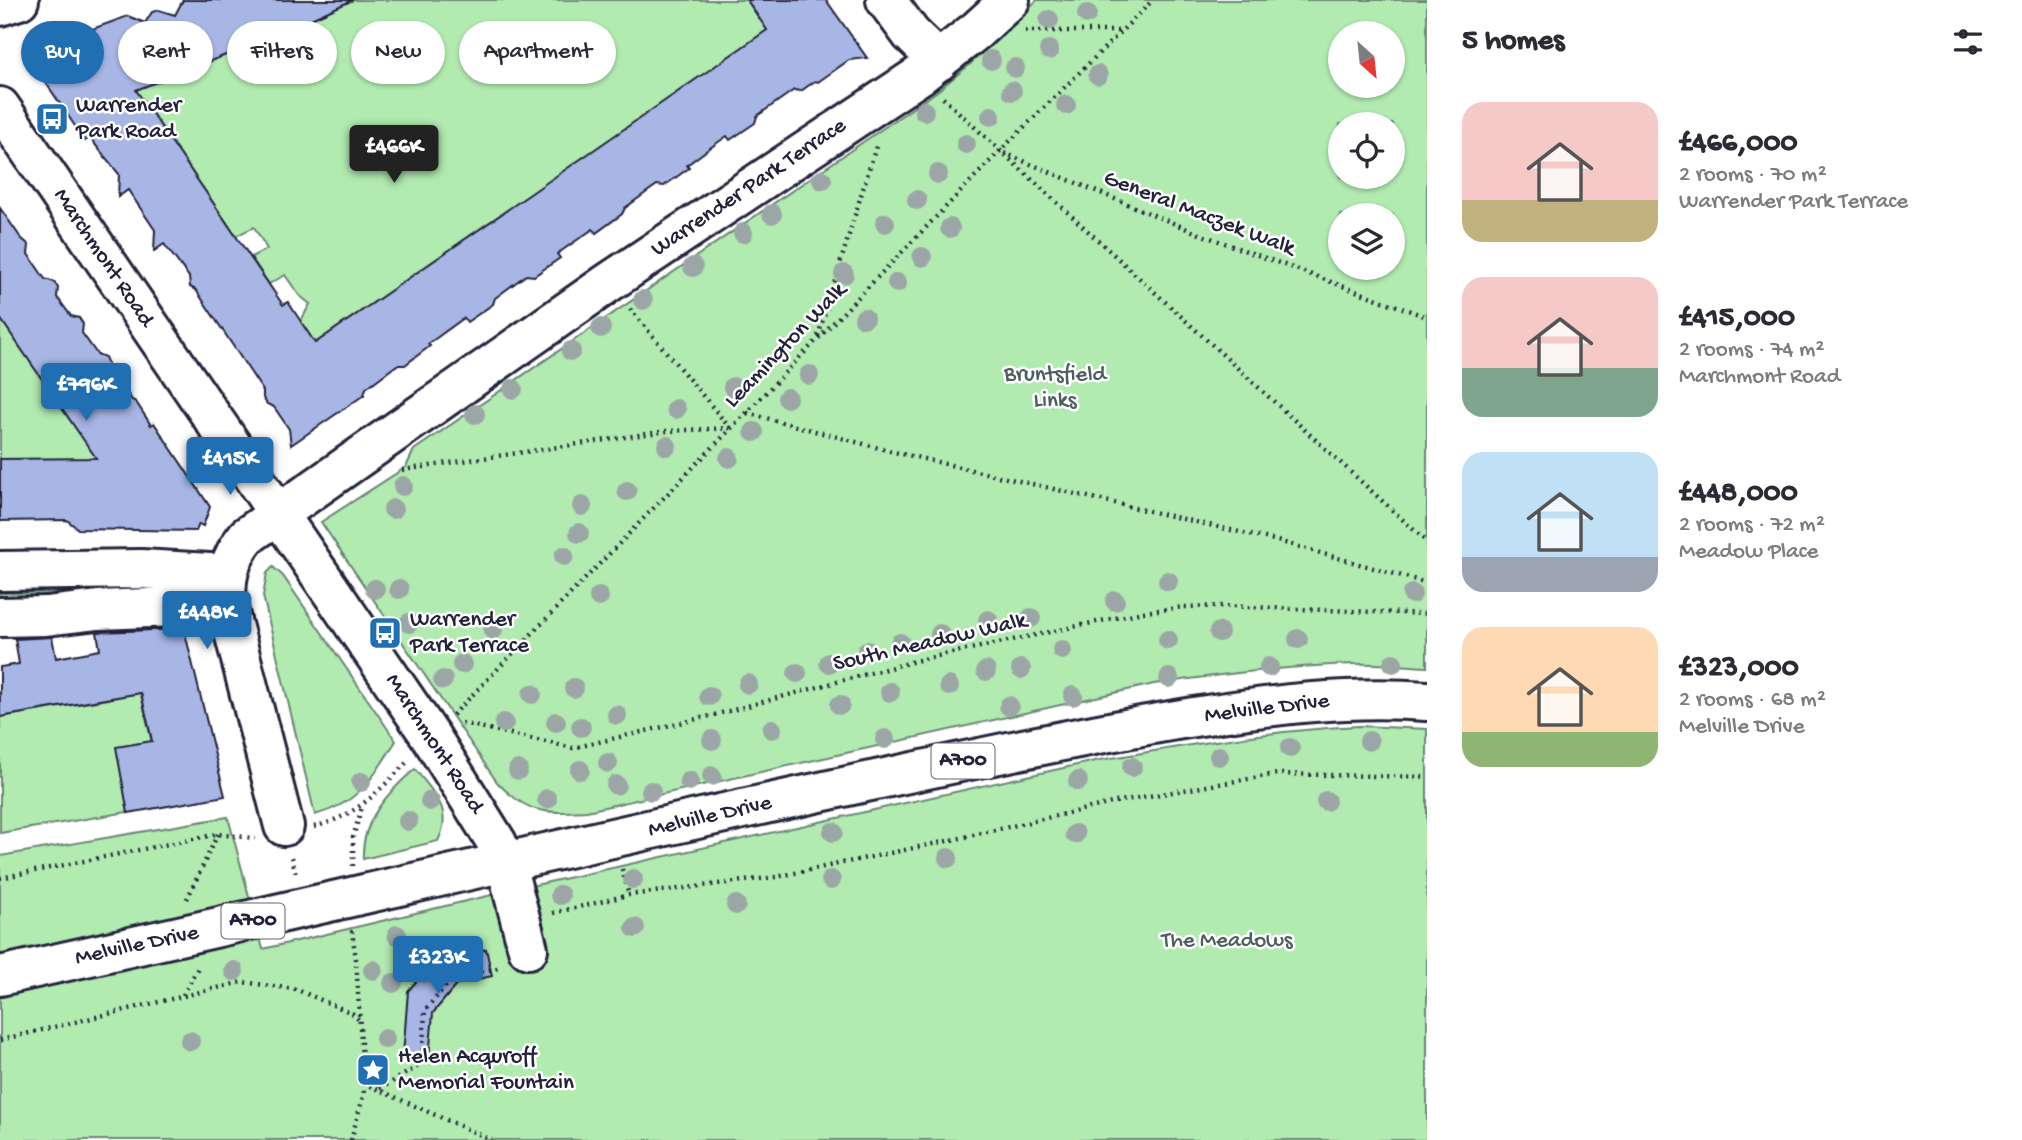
<!DOCTYPE html>
<meta charset="utf-8">
<style>
:root{--surface:#fff;--page:#f7f7f7;--text:#2b2b33;--muted:#7c7c81;--accent:#1f6fb2}
body{margin:0;font-family:"Gochi Hand",sans-serif;background:var(--page);color:var(--text);height:100vh;display:flex;flex-direction:column;font-size:26px;white-space:nowrap}
*{box-sizing:border-box;margin:0}
p{font-size:23px;color:var(--muted)}
.icon{flex:none;width:38px;height:38px;fill:none;stroke:currentColor;stroke-width:2;stroke-linecap:round;stroke-linejoin:round}
.map{position:relative;flex:1;overflow:hidden}
.drawer{display:flex;flex-direction:column;background:var(--surface);width:595px}
.drawer>*{flex:none}
.banner{position:absolute;left:21px;top:21px;width:665px;height:63px;display:flex;gap:14px}
.needle{width:46px;rotate:153deg}
.buttons{position:absolute;left:1328px;top:21px;display:grid;gap:14px}
.buttons a{display:grid;place-items:center;width:77px;height:77px;border-radius:50%;background:var(--surface);box-shadow:0 2px 5px #0004;font-size:35px}
.price{position:absolute;translate:-50% -60px;padding:0 16px;border-radius:7px;background:var(--accent);color:#fff;font-size:23px;line-height:46px;filter:drop-shadow(0 2px 4px #0008)}
.price::after{content:'';position:absolute;left:50%;top:42px;width:21px;height:16px;margin-left:-10px;background:inherit;clip-path:polygon(0 0,100% 0,50% 100%)}
.price.active{background:#222;color:#fff}
ul{padding:0;list-style:none}
li{display:flex;align-items:center;gap:21px;height:175px;padding:0 35px}
li span{display:grid;place-items:center;flex:none;width:196px;height:140px;border-radius:21px;color:#555}
li>.icon{margin-inline-start:auto}
span .icon{width:84px;height:84px;fill:#fffc;stroke-width:1}
li b{font-size:30px}
h2{display:flex;justify-content:space-between;align-items:center;height:84px;padding:0 35px;font-size:30px}
.pill{padding:0 24px;border-radius:32px;background:var(--surface);box-shadow:0 2px 5px #0004;font-size:24px;line-height:63px}
.pill.active{background:var(--accent);color:#fff}
main{display:flex;flex:1;min-height:0}
.map>svg:first-child{display:block}
.green{fill:#b1ebb0;stroke:#6a8676;stroke-width:2;fill-rule:evenodd}
.building{fill:#a8b6e6;stroke:#22223b;stroke-width:2}
.lines{fill:none;stroke-linecap:round;stroke-linejoin:round}
.minor-casing{stroke:#22223b;stroke-width:44}
.major-casing{stroke:#22223b;stroke-width:44}
.path{stroke:#22223b;stroke-width:4.5;stroke-dasharray:2 5;stroke-linecap:butt}
.minor{stroke:#fff;stroke-width:38}
.major{stroke:#fff;stroke-width:38}
.tree{fill:#9da6a6}
.labels{text-anchor:middle;dominant-baseline:central;stroke-width:5;stroke-linejoin:round;paint-order:stroke}
.shield{fill:#fff;stroke:#646476;stroke-width:2}
.shield-label{font-size:21px;font-weight:bold;fill:#22223b}
.poi-label{font-size:23px;fill:#22223b;stroke:#fff;text-anchor:start}
.street-label{font-size:23px;fill:#22223b;stroke:#fff}
.park-label{font-size:23px;fill:#4d5e5e;stroke:#fff}
</style>
<main>
<div class="map">
<svg width="1427" height="1140" viewBox="0 0 1427 1140">
<rect width="100%" height="100%" fill="#fff"/>
<filter id="ink" filterUnits="userSpaceOnUse"><feTurbulence type="fractalNoise" baseFrequency=".0143" numOctaves="2"/><feDisplacementMap in="SourceGraphic" scale="14" xChannelSelector="R" yChannelSelector="G"/><feConvolveMatrix kernelMatrix="1 2 1 2 8 2 1 2 1" color-interpolation-filters="sRGB"/></filter>
<g filter="url(#ink)">
<path class="green" d="M350,0H747L753,9L770,13L799,54L314,353L296,330L310,304L299,295L285,275L269,284L251,257L267,249L254,227L236,236L144,102L127,84H152L267,39Z
M1037,0H1427V667C1404,666 1380,663 1357,664C1288,666 1221,674 1154,684L587,811C545,813 528,815 497,782L321,522L406,467L414,450L936,92L968,66ZM1340,33H1393V86H1340ZM1340,124H1393V177H1340ZM1340,215H1393V268H1340Z
M0,318L79,433L84,435L100,459H0Z
M273,567L283,576L396,741C372,778 361,802 315,815L263,596L267,573Z
M155,591L0,609V593Z
M137,677L153,748L117,747L128,812L0,833V717L108,699Z
M1360,726L1427,729V1140H0V856L228,817L263,949L513,890L1095,761C1183,746 1271,730 1360,726Z
M415,769C433,793 454,809 438,841L363,859C361,821 388,792 415,769Z"/>
<path class="building" d="M183,0H353L267,39L136,90L283,305L288,302L315,343L767,30L747,0H826L867,58L849,60L818,82L815,81L801,91L794,90L757,116L755,123L730,140L727,136L707,150L687,165L689,168L664,186L657,185L647,192L625,208L622,214L596,233L593,229L557,254L560,258L534,276L526,275L495,298L493,304L467,322L464,318L428,344L430,346L405,365H397L366,388L364,395L291,445L289,429L274,407L267,404L263,398V391L196,290L190,287L189,277L164,244L154,251L155,230L128,190L118,197L119,174L90,138L85,141L26,53L128,16L145,23L152,12L159,10L175,15Z
M0,208L21,238L29,245L28,254L45,279L54,282L58,288L57,297L71,316L79,318L83,324L82,333L97,354L105,357L109,367L132,400L136,402L151,425L154,423L210,507L203,526L199,524L196,531L78,529L67,520L0,521V459L96,458L0,318Z
M184,629L225,796L128,813L116,747L152,741L141,693L0,717V667L19,664L15,639L52,637L56,658L100,650L97,632Z
M486,949L492,976L457,984L433,1013L429,1058L403,1056L408,991L433,962Z"/>
<g class="lines">
<defs>
<path id="minor" d="M886,0L911,34L939,61
M0,6L19,0
M0,107L431,737L497,843L506,864L528,949
M0,571L141,569L227,574
M0,617L46,616L98,610L227,605
M284,826L227,605C224,578 230,557 247,536L608,283L920,75L977,30L1010,0"/>
<path id="major" d="M0,976C295,911 590,841 885,778C988,756 1091,734 1194,717C1271,705 1349,695 1427,701"/>
</defs>
<use href="#minor" class="minor-casing"/>
<use href="#major" class="major-casing"/>
<path class="path" d="M1025,31H1121
M943,98L1427,542
M1004,153L1197,233L1427,317
M630,309L730,428
M818,336L877,143
M747,413L894,452L1274,540L1427,583
M402,470L667,431L730,428
M453,715L1000,151L1153,0
M462,723L573,748L710,716L919,660L1143,612L1184,607L1223,606L1427,614
M314,827C358,815 378,792 408,761
M292,857L296,876
M353,866V837L362,807
M622,869L629,895
M0,878L218,834L255,838
M187,899L218,834
M553,913L629,895L776,877L952,840L1120,801L1277,774L1427,777
M183,995L199,966
M0,1040L242,982L295,989L352,1013L359,1020
M363,1083L492,1140
M380,1089L422,1064L425,1010L453,978L502,967
M351,1140L364,1093L356,959L352,932L353,931"/>
<use href="#minor" class="minor"/>
<use href="#major" class="major"/>
</g>
<g class="tree">
<circle cx="1087" cy="14" r="10"/>
<circle cx="1049" cy="20" r="10"/>
<circle cx="1049" cy="50" r="10"/>
<circle cx="991" cy="60" r="10"/>
<circle cx="1015" cy="68" r="10"/>
<circle cx="1098" cy="75" r="10"/>
<circle cx="1012" cy="91" r="10"/>
<circle cx="1066" cy="105" r="10"/>
<circle cx="924" cy="111" r="10"/>
<circle cx="991" cy="116" r="10"/>
<circle cx="966" cy="144" r="10"/>
<circle cx="938" cy="174" r="10"/>
<circle cx="822" cy="180" r="10"/>
<circle cx="917" cy="200" r="10"/>
<circle cx="772" cy="214" r="10"/>
<circle cx="885" cy="223" r="10"/>
<circle cx="950" cy="228" r="10"/>
<circle cx="743" cy="233" r="10"/>
<circle cx="922" cy="257" r="10"/>
<circle cx="693" cy="267" r="10"/>
<circle cx="844" cy="274" r="10"/>
<circle cx="897" cy="283" r="10"/>
<circle cx="643" cy="300" r="10"/>
<circle cx="864" cy="318" r="10"/>
<circle cx="601" cy="328" r="10"/>
<circle cx="571" cy="351" r="10"/>
<circle cx="809" cy="375" r="10"/>
<circle cx="733" cy="387" r="10"/>
<circle cx="513" cy="389" r="10"/>
<circle cx="787" cy="398" r="10"/>
<circle cx="676" cy="409" r="10"/>
<circle cx="475" cy="414" r="10"/>
<circle cx="754" cy="432" r="10"/>
<circle cx="667" cy="446" r="10"/>
<circle cx="729" cy="458" r="10"/>
<circle cx="403" cy="486" r="10"/>
<circle cx="627" cy="491" r="10"/>
<circle cx="582" cy="506" r="10"/>
<circle cx="393" cy="509" r="10"/>
<circle cx="579" cy="533" r="10"/>
<circle cx="564" cy="556" r="10"/>
<circle cx="1168" cy="581" r="10"/>
<circle cx="375" cy="589" r="10"/>
<circle cx="399" cy="589" r="10"/>
<circle cx="1412" cy="594" r="10"/>
<circle cx="599" cy="597" r="10"/>
<circle cx="1115" cy="601" r="10"/>
<circle cx="1031" cy="618" r="10"/>
<circle cx="988" cy="620" r="10"/>
<circle cx="409" cy="623" r="10"/>
<circle cx="493" cy="630" r="10"/>
<circle cx="1219" cy="632" r="10"/>
<circle cx="940" cy="634" r="10"/>
<circle cx="1298" cy="639" r="10"/>
<circle cx="1168" cy="640" r="10"/>
<circle cx="900" cy="643" r="10"/>
<circle cx="1062" cy="650" r="10"/>
<circle cx="867" cy="651" r="10"/>
<circle cx="829" cy="663" r="10"/>
<circle cx="1393" cy="663" r="10"/>
<circle cx="462" cy="664" r="10"/>
<circle cx="1269" cy="667" r="10"/>
<circle cx="1021" cy="669" r="10"/>
<circle cx="986" cy="671" r="10"/>
<circle cx="797" cy="673" r="10"/>
<circle cx="1169" cy="678" r="10"/>
<circle cx="443" cy="680" r="10"/>
<circle cx="748" cy="684" r="10"/>
<circle cx="949" cy="686" r="10"/>
<circle cx="574" cy="688" r="10"/>
<circle cx="890" cy="692" r="10"/>
<circle cx="532" cy="694" r="10"/>
<circle cx="709" cy="696" r="10"/>
<circle cx="1073" cy="696" r="10"/>
<circle cx="840" cy="705" r="10"/>
<circle cx="1009" cy="706" r="10"/>
<circle cx="617" cy="715" r="10"/>
<circle cx="556" cy="722" r="10"/>
<circle cx="504" cy="723" r="10"/>
<circle cx="581" cy="727" r="10"/>
<circle cx="772" cy="729" r="10"/>
<circle cx="885" cy="739" r="10"/>
<circle cx="712" cy="740" r="10"/>
<circle cx="1369" cy="741" r="10"/>
<circle cx="1290" cy="748" r="10"/>
<circle cx="1219" cy="756" r="10"/>
<circle cx="608" cy="763" r="10"/>
<circle cx="1132" cy="767" r="10"/>
<circle cx="518" cy="770" r="10"/>
<circle cx="580" cy="770" r="10"/>
<circle cx="712" cy="776" r="10"/>
<circle cx="689" cy="781" r="10"/>
<circle cx="1078" cy="781" r="10"/>
<circle cx="361" cy="782" r="10"/>
<circle cx="616" cy="785" r="10"/>
<circle cx="651" cy="791" r="10"/>
<circle cx="547" cy="799" r="10"/>
<circle cx="430" cy="801" r="10"/>
<circle cx="1326" cy="801" r="10"/>
<circle cx="408" cy="821" r="10"/>
<circle cx="833" cy="832" r="10"/>
<circle cx="1075" cy="834" r="10"/>
<circle cx="948" cy="858" r="10"/>
<circle cx="633" cy="879" r="10"/>
<circle cx="831" cy="880" r="10"/>
<circle cx="560" cy="895" r="10"/>
<circle cx="736" cy="905" r="10"/>
<circle cx="635" cy="928" r="10"/>
<circle cx="397" cy="935" r="10"/>
<circle cx="373" cy="970" r="10"/>
<circle cx="234" cy="971" r="10"/>
<circle cx="393" cy="983" r="10"/>
<circle cx="385" cy="1039" r="10"/>
<circle cx="190" cy="1041" r="10"/>
</g>
</g>
<defs>
<symbol id="bus-square" viewBox="-11 -11 22 22"><rect x="-9" y="-9" width="18" height="18" rx="4" fill="#1f6fb2" stroke="#fff"/><path d="M-5-6H5V4H4V6H2V4H-2V6H-4V4H-5ZM-3.5-4V0h7V-4ZM-3.5 1.2v1.5H-2V1.2ZM2 1.2v1.5H3.5V1.2Z" fill="#fff"/></symbol>
<symbol id="sight-square" viewBox="-11 -11 22 22"><rect x="-9" y="-9" width="18" height="18" rx="4" fill="#1f6fb2" stroke="#fff"/><path d="M0-6L1.8-2.2L6-1.7L2.9 1.2L3.7 5.4L0 3.3L-3.7 5.4L-2.9 1.2L-6-1.7L-1.8-2.2Z" fill="#fff"/></symbol>
</defs>
<g fill-rule="evenodd">
<use href="#bus-square" x="33" y="100" width="38" height="38"/>
<use href="#bus-square" x="366" y="614" width="38" height="38"/>
<use href="#sight-square" x="354" y="1051" width="38" height="38"/>
</g>
<g class="labels">
<g class="shield">
<rect x="931.5" y="743.5" width="63" height="35" rx="5"/>
<rect x="221.5" y="903.5" width="63" height="35" rx="5"/>
</g>
<g class="shield-label">
<text x="963" y="761">A700</text>
<text x="253" y="921">A700</text>
</g>
<g class="poi-label">
<text x="76" y="106">Warrender<tspan x="76" dy="26">Park Road</tspan></text>
<text x="410" y="620">Warrender<tspan x="410" dy="26">Park Terrace</tspan></text>
<text x="398" y="1057">Helen Acquroff<tspan x="398" dy="26">Memorial Fountain</tspan></text>
</g>
<g class="street-label">
<text transform="translate(749 188) rotate(-34)">Warrender Park Terrace</text>
<text transform="translate(1199 214) rotate(21)">General Maczek Walk</text>
<text transform="translate(103 258) rotate(56)">Marchmont Road</text>
<text transform="translate(786 346) rotate(-46)">Leamington Walk</text>
<text transform="translate(930 643) rotate(-13)">South Meadow Walk</text>
<text transform="translate(1267 709) rotate(-7)">Melville Drive</text>
<text transform="translate(434 744) rotate(57)">Marchmont Road</text>
<text transform="translate(710 817) rotate(-13)">Melville Drive</text>
<text transform="translate(137 946) rotate(-12)">Melville Drive</text>
</g>
<g class="park-label">
<text x="1055" y="375">Bruntsfield<tspan x="1055" dy="26">Links</tspan></text>
<text x="1227" y="941">The Meadows</text>
</g>
</g>
</svg>
<div class="buttons">
<a><svg class="needle" viewBox="-14 -14 28 28"><path d="M0-13l5 13h-10z" fill="#e53935"/><path d="M0 13l5-13h-10z" fill="#7c7c81"/></svg></a>
<a><svg class="icon" aria-label="locate" viewBox="0 0 24 24"><circle cx="12" cy="12" r="6"/><path d="M12 2v4M12 18v4M2 12h4M18 12h4"/></svg></a>
<a><svg class="icon" aria-label="layers" viewBox="0 0 24 24"><path d="M12 4l9 5-9 5-9-5zM3 14l9 5 9-5"/></svg></a>
</div>
<b class="price active" style="left:394px;top:185px">£466K</b>
<b class="price" style="left:86px;top:423px">£796K</b>
<b class="price" style="left:230px;top:497px">£415K</b>
<b class="price" style="left:207px;top:651px">£448K</b>
<b class="price" style="left:438px;top:996px">£323K</b>
<div class="banner">
<a class="pill active">Buy</a>
<a class="pill">Rent</a>
<a class="pill">Filters</a>
<a class="pill">New</a>
<a class="pill">Apartment</a>
</div>
</div>
<section class="drawer">
<h2>5 homes<svg class="icon" aria-label="filters" viewBox="0 0 24 24"><path d="M4 7h16M4 17h16"/><circle cx="9" cy="7" r="2"/><circle cx="15" cy="17" r="2"/></svg></h2>
<ul>
<li><span style="background:linear-gradient(#f6c9c9 70%,#c2b280 0)"><svg class="icon" aria-label="home" viewBox="0 0 24 24"><path d="M3 11l9-7 9 7M6 9v11h12V9"/></svg></span><div><b>£466,000</b><p>2 rooms · 70 m²</p><p>Warrender Park Terrace</p></div></li>
<li><span style="background:linear-gradient(#f6c9c9 65%,#7fa58c 0)"><svg class="icon" aria-label="home" viewBox="0 0 24 24"><path d="M3 11l9-7 9 7M6 9v11h12V9"/></svg></span><div><b>£415,000</b><p>2 rooms · 74 m²</p><p>Marchmont Road</p></div></li>
<li><span style="background:linear-gradient(#bfe0f5 75%,#9aa5b1 0)"><svg class="icon" aria-label="home" viewBox="0 0 24 24"><path d="M3 11l9-7 9 7M6 9v11h12V9"/></svg></span><div><b>£448,000</b><p>2 rooms · 72 m²</p><p>Meadow Place</p></div></li>
<li><span style="background:linear-gradient(#ffd9b3 75%,#8fb573 0)"><svg class="icon" aria-label="home" viewBox="0 0 24 24"><path d="M3 11l9-7 9 7M6 9v11h12V9"/></svg></span><div><b>£323,000</b><p>2 rooms · 68 m²</p><p>Melville Drive</p></div></li>
</ul>
</section>
</main>
